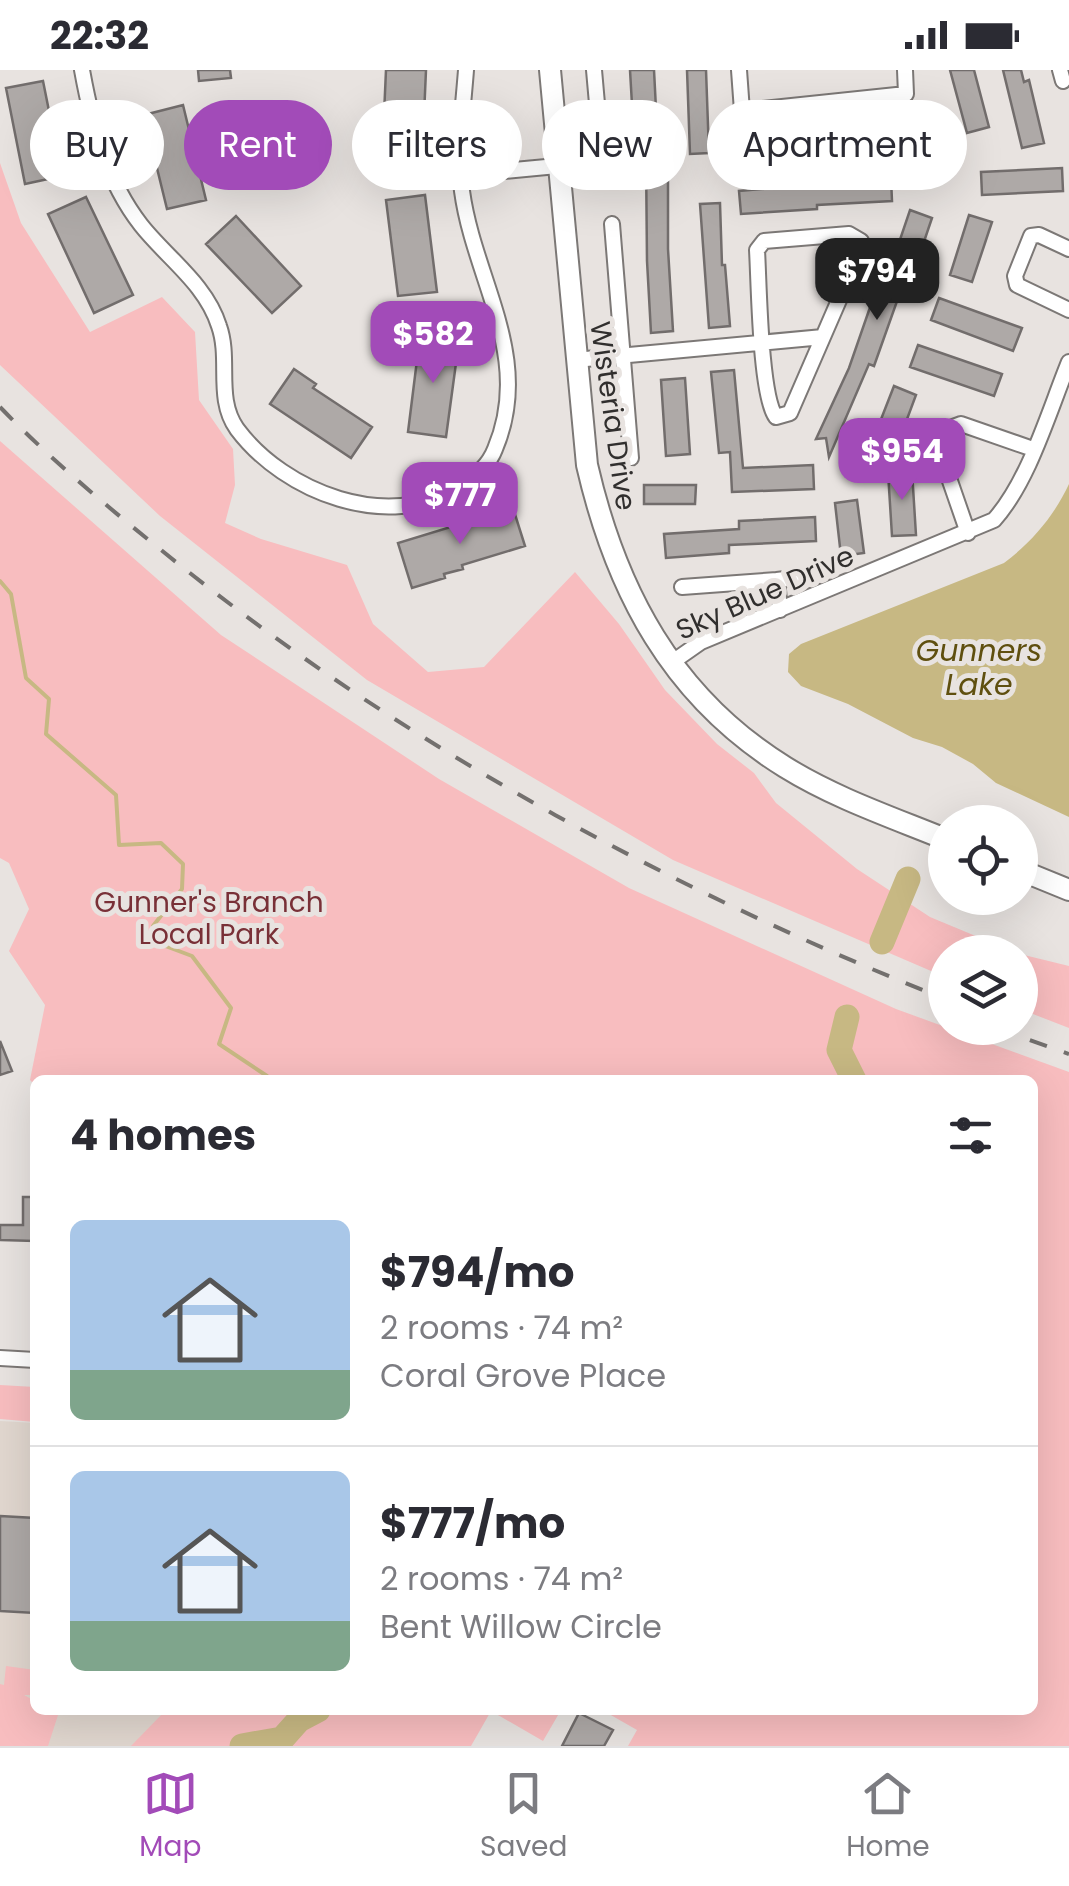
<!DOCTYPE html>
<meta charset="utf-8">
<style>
:root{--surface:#fff;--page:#f2f2f3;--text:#2b2b33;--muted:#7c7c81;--line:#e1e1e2;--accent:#a24bb8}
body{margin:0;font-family:Poppins,sans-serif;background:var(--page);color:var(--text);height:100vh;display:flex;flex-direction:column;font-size:38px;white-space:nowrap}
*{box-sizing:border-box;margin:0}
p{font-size:32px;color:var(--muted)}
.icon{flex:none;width:55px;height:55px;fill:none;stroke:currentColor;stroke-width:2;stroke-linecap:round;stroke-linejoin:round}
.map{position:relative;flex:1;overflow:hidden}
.side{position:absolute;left:30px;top:1005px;width:1008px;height:640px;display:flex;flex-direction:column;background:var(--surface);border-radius:15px;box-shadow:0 10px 40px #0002}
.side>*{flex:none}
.guide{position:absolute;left:30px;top:30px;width:1010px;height:90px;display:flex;gap:20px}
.buttons{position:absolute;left:928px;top:735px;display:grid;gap:20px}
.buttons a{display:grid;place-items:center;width:110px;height:110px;border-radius:50%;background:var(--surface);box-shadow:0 10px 40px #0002;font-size:50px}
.price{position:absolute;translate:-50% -85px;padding:0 22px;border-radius:20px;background:var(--accent);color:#fff;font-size:32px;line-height:65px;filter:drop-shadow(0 2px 5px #0008)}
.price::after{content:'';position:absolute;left:50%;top:60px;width:30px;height:22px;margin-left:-15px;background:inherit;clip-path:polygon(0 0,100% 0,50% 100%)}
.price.active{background:#222;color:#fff}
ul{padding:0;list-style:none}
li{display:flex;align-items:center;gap:30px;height:250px;padding:0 40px}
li+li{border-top:2px solid var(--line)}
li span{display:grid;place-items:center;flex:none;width:280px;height:200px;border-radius:15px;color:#555}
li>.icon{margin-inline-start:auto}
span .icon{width:120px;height:120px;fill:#fffc;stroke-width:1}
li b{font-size:42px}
h2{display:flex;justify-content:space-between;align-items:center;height:120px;padding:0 40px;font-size:42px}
.chip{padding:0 35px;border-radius:45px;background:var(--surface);box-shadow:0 10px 40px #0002;font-size:35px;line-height:90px}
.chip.active{background:var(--accent);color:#fff}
.status{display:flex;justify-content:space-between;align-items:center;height:70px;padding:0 50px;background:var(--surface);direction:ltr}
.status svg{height:28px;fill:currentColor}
.dock{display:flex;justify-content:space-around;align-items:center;height:140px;border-top:2px solid var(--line);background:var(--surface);font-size:28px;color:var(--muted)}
.dock a{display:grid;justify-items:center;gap:5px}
.dock .active{color:var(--accent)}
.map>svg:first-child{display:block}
.built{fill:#e1d7cf}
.green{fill:#f8bdbf}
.water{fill:#c7b883}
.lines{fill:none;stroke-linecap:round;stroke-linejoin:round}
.stream{stroke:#c7b883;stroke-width:4}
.river{stroke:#c7b883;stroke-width:25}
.building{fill:#aea9a7;stroke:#726d6c;stroke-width:2.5}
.street-casing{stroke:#7c7876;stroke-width:18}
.secondary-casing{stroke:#7c7876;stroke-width:24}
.street{stroke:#fff;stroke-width:14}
.secondary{stroke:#fff;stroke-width:20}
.rail{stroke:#73706e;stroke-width:4;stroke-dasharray:18 18;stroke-linecap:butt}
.labels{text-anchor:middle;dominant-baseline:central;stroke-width:10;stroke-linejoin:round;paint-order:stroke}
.street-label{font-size:28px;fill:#312f2e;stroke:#e8e3e0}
.park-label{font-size:28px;fill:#793037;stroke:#e8e3e0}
.water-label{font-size:30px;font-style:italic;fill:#5f4f0f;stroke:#e8e3e0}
</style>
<div class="status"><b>22:32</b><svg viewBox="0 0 49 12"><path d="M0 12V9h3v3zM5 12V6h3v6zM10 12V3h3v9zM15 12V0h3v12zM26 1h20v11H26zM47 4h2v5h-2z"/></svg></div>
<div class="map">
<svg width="1069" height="1676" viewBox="0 0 1069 1676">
<rect width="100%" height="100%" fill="#e8e3e0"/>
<path class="built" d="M0,1351L35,1353V1640H218L187,1676H0Z"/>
<path class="green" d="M275,31L313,42L291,119L253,108Z
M0,93L21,153L90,262L162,227L195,262L199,330L233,379L235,415L225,453L261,469L347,495L373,554L428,602L484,597L575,502L619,554L665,620L717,674L754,703L776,733L857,799L930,847L1014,882H945V907L673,790L367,610L160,446L0,295Z
M0,371L221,565L439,709L629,818L896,939L1069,1002V1676H628L637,1660L602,1640H1032V1010H35V1015L30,1010L45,935L9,881L29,839L9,793L0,788Z
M1020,884L1069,896V958L1020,939Z
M0,1315L35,1317V1352L0,1349Z
M6,1596L35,1600V1625H24L35,1631V1640L59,1642L48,1676H0V1614L4,1615Z
M166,1640H561L543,1671L491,1641L471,1676H131Z"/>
<path class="water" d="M1069,414V747L996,713L973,694L942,677L913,668L848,634L801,616L788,602L789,584L801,574L1004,493C1032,472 1054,446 1069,414Z"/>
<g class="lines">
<path class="stream" d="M0,511L11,524L26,608L49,629L46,664L116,725L119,775L161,773L183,794L182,819L153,856L160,874L192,886L231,938L219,974L267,1006V1010"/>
<path class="river" d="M882,872L908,809
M847,947L839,980L854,1010
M242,1676L282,1669L299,1650L318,1640"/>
</g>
<path class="building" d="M198,0H230L231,8L199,11Z
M386,0H426L422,92L382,90Z
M630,0H654L659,97H668V179L673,261L651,263L647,191L646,86L635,87Z
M687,0H706L709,83L690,84Z
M950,0H974L989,57L967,63Z
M1003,0H1021L1024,12L1029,10L1044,73L1022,78Z
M43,11L62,106L25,114L6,18Z
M183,35L206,130L167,139L144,45Z
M944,52L946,76L796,83L737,92L735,69L793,62Z
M1062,98L1063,121L982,125L981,102Z
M891,108L892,131L817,135V139L741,144L739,121Z
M425,125L437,222L398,226L386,130Z
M86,127L133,225L94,243L48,144Z
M720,133L722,195H725L730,256L709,258L700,134Z
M910,140L932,148L908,219L902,217L874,296L869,294L829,387L826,368L816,369L849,298L876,220L882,223Z
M969,145L992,152L972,212L950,205Z
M236,146L301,216L272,243L206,174Z
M939,228L1022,258L1013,281L931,250Z
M420,266L459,271L446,367L408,362Z
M918,275L1002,304L994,326L910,297Z
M294,299L316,314L313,318L372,357L351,388L270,334Z
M734,300L743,398L813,395L814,419L732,422L730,382L719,383L711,302Z
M685,308L690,384L666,386L661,310Z
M894,316L916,325L894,384L871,375Z
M912,401L916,465L892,466L888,402Z
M644,415H696L695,434H644Z
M857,430L864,483L841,486L835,433Z
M513,438L525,476L462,495L463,499L444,504L445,508L412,518L398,473Z
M815,447L816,471L729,475V483L666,488L664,464L739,459V451Z
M0,971L12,1001L0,1005Z
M23,1127H35V1171L0,1170V1155H23Z
M0,1446L35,1448V1543L0,1541Z
M579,1643L613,1660L604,1676H562Z"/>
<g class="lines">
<defs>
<path id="street" d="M82,0C92,55 106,110 141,155C167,188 206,214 219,256C231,290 215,328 237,359C285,423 388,462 459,417C474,408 489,395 495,379C534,287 474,210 462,121C457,81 463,40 466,0
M594,0L602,90
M739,0L742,41L906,24L905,0
M1060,0L1063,11
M462,105L557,96
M612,154L631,388
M1069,179L1039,165L1031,166L1015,206L1017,215L1069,240
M575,290C657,282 740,275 823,267L862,177L861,171L849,164L764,171L757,180C759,213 760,326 776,347L790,343L823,267
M968,463L941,385L953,357L961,354L1033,379
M777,510L801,507
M682,517L777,510L780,540
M671,593L701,572L994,450C1029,411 1049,341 1069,292
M0,1288L35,1290"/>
<path id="secondary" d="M550,0L587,395C616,521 672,627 785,697C835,728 891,747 945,769
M1020,800L1069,820"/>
</defs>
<use href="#street" class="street-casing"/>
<use href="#secondary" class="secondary-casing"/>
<use href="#street" class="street"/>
<use href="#secondary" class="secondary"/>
<path class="rail" d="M0,337C54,393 115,443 176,492C407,677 671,820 945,929
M996,958L1069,984"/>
</g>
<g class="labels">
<g class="street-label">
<text transform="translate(613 346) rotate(82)">Wisteria Drive</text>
<text transform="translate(765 523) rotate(-24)">Sky Blue Drive</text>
</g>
<g class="park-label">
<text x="209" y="832">Gunner's Branch<tspan x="209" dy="32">Local Park</tspan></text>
</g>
<g class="water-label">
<text x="979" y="580">Gunners<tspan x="979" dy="34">Lake</tspan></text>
</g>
</g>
</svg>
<div class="buttons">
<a><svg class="icon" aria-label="locate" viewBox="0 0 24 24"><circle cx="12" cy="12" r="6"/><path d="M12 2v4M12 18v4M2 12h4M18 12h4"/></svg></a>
<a><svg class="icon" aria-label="layers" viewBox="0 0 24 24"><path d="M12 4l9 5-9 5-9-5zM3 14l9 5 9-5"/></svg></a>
</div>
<b class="price active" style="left:877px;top:253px">$794</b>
<b class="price" style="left:433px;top:316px">$582</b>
<b class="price" style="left:902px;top:433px">$954</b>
<b class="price" style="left:460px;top:477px">$777</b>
<div class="guide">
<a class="chip">Buy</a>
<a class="chip active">Rent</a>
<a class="chip">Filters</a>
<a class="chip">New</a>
<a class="chip">Apartment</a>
</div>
<section class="side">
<h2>4 homes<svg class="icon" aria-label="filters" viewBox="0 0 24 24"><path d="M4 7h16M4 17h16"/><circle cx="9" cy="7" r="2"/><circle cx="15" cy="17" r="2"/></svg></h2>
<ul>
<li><span style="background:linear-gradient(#a9c7e8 75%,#7fa58c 0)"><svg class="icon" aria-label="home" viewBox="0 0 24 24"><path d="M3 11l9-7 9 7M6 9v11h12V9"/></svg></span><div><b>$794/mo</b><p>2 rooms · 74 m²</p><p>Coral Grove Place</p></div></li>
<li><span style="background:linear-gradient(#a9c7e8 75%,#7fa58c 0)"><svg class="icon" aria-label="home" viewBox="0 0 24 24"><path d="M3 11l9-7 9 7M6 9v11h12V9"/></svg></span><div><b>$777/mo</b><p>2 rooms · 74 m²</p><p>Bent Willow Circle</p></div></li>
</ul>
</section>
</div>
<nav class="dock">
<a class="active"><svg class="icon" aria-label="map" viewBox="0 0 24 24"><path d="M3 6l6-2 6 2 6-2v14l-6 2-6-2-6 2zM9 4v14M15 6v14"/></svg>Map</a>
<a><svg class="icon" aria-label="saved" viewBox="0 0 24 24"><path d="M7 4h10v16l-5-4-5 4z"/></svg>Saved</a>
<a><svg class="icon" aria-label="home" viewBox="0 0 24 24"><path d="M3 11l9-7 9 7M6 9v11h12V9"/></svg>Home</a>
</nav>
